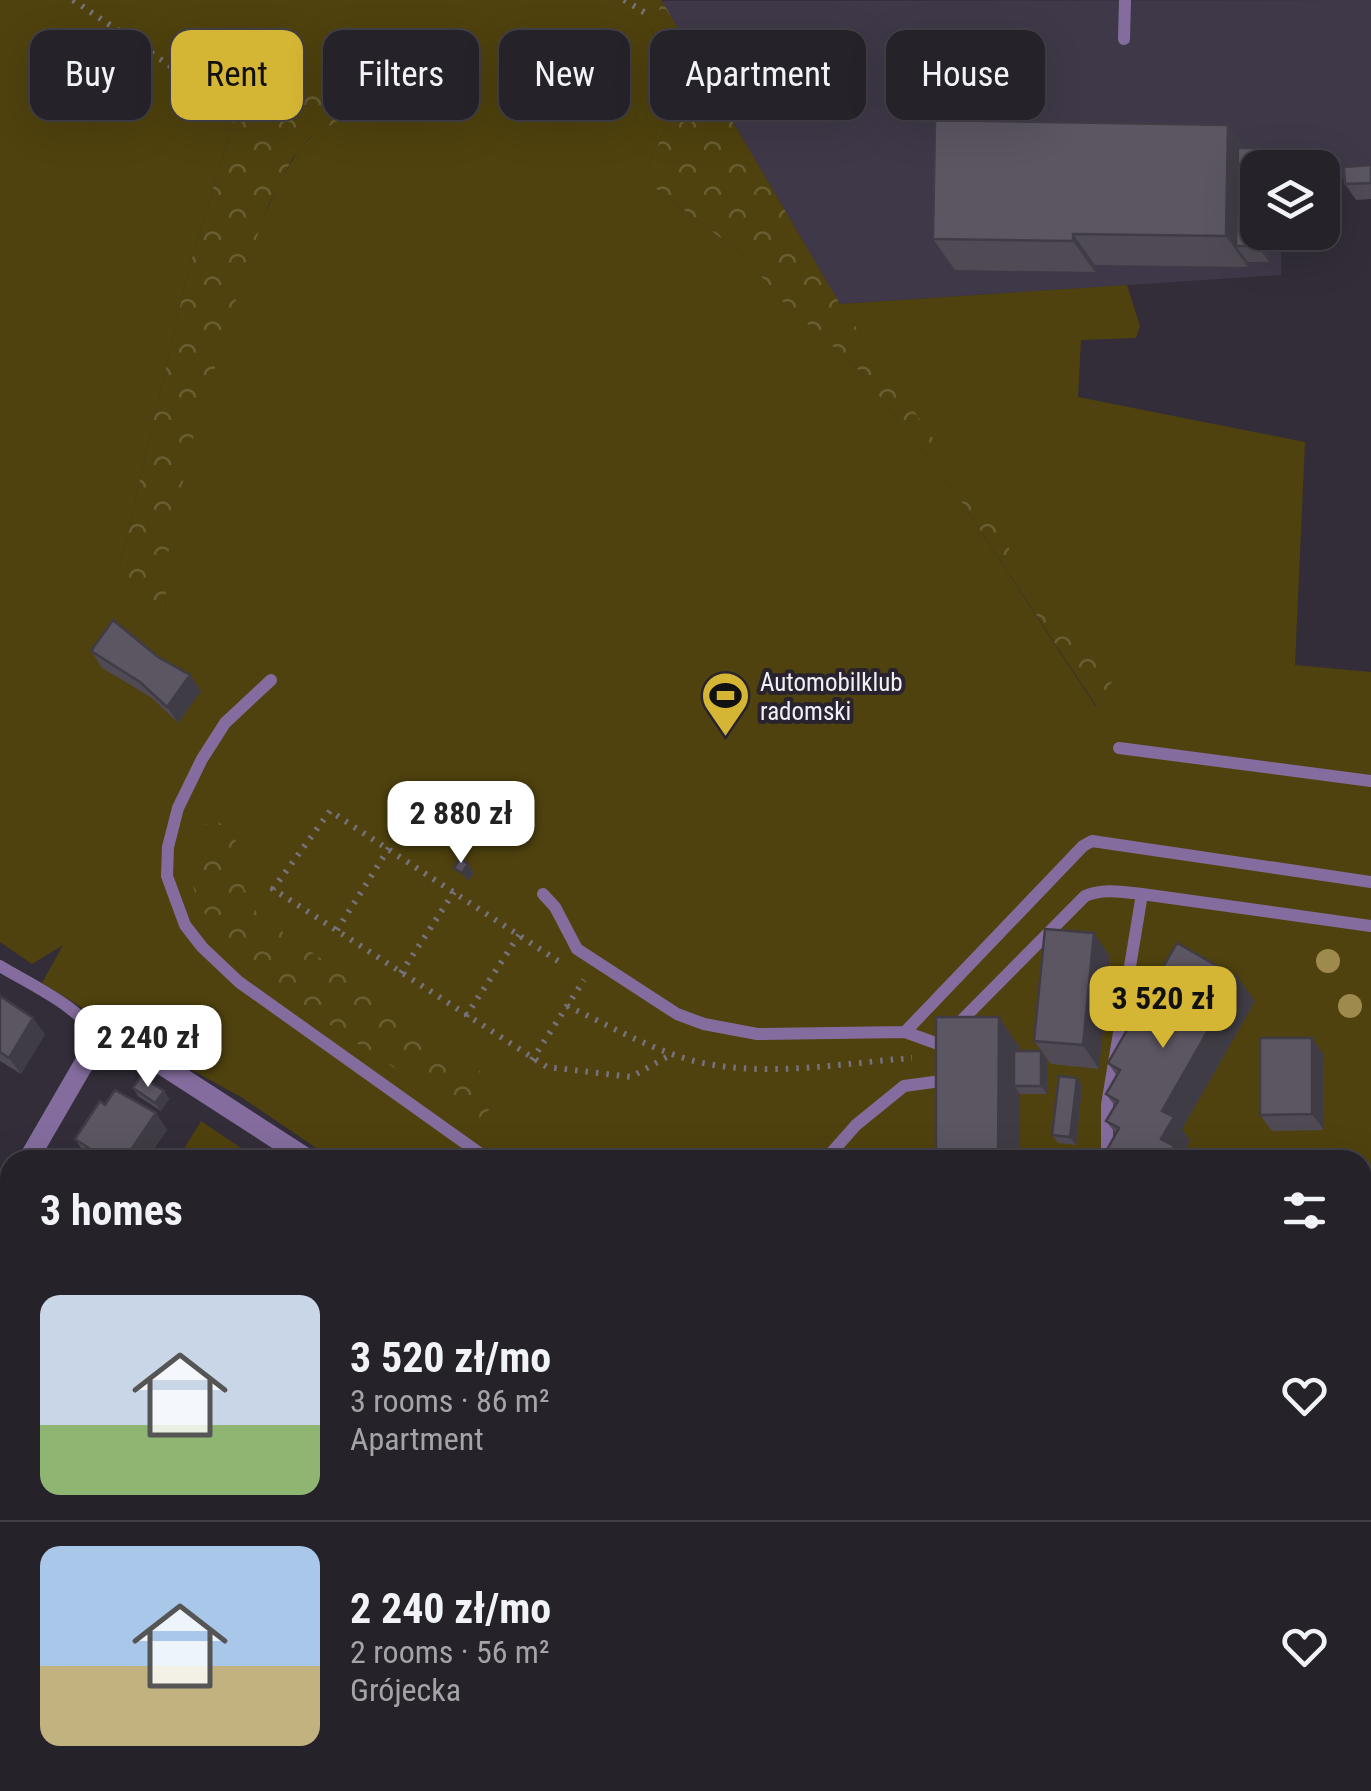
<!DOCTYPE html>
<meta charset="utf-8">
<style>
:root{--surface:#26222a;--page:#2e2a32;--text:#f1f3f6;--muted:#a4a4a8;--line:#423f47;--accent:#d5b534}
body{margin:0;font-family:"Roboto Condensed",sans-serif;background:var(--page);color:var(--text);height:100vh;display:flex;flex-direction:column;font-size:38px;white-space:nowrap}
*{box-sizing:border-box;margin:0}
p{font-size:32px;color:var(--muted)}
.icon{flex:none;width:55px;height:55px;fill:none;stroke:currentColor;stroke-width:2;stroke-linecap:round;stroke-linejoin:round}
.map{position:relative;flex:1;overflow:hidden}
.sheet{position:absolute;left:0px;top:1150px;width:1372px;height:642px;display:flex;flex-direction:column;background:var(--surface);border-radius:30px 30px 0 0;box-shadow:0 10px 40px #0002,0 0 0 2px var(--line)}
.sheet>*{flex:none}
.guide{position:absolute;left:30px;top:30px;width:1312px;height:90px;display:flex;gap:20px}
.buttons{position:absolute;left:1240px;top:150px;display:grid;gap:20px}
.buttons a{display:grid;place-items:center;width:100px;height:100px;border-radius:20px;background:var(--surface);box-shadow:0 10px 40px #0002,0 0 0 2px var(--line);font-size:50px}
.price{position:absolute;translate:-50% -85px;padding:0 22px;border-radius:20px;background:#fff;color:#222;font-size:32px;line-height:65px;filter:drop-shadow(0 2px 5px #0008)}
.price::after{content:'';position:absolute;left:50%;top:60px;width:30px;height:22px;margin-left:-15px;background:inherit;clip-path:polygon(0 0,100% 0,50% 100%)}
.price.selected{background:var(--accent);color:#111}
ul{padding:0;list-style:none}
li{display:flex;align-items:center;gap:30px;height:250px;padding:0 40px}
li+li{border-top:2px solid var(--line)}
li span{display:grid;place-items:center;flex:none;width:280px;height:200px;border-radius:20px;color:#555}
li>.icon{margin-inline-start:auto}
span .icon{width:120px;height:120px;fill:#fffc;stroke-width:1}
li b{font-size:42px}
h2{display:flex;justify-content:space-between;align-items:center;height:120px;padding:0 40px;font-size:42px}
.tag{padding:0 35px;border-radius:20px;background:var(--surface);box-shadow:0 10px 40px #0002,0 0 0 2px var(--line);font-size:35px;line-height:90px}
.tag.selected{background:var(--accent);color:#111}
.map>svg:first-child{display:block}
.built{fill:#3f3848}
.green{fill:#4f420e;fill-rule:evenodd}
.forest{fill:url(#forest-crowns)}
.cemetery{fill:url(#cemetery-stones)}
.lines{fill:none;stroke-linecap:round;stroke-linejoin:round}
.path{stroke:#76727c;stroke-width:6;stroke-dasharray:2.5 8;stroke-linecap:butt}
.service{stroke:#846d9e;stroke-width:12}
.minor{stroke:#846d9e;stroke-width:20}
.tree{fill:#9e8a4c}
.wall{fill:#4f4a54}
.shaded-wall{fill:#403c45}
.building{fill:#5c5662;stroke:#403c45;stroke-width:2.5}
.labels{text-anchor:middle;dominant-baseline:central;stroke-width:8;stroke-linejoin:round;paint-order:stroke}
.poi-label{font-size:25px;fill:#f2eff6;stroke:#28232e;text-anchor:start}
</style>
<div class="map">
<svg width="1371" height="1791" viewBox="0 0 1371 1791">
<defs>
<pattern id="forest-crowns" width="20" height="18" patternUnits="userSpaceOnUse" patternTransform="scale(2.5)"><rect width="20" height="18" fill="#4f420e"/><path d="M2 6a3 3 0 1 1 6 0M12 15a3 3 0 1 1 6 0" fill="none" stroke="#695e32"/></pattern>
<pattern id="cemetery-stones" width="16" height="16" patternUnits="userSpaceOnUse" patternTransform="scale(2.5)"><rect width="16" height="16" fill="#4f420e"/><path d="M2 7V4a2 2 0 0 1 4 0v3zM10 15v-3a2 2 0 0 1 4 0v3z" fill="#695e32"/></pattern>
</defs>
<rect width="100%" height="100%" fill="#322d38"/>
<path class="built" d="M1371,0V177L1323,180L1322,168H1258V232L1281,233V275L840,304L662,1Z"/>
<path class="green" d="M0,0H662L651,29L678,99L643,179L743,255L783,302L856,367L955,492L1096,707L1109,696L840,304L1127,285L1140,326L1136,338L1081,340L1078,397L1305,442L1295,665L1371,672V1383H1362V1160H334L241,1097L117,1029L42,983L63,945L32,964L0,942ZM430,70L462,89C441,86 426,100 406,108C396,111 387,105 377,106C354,108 326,124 309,139C256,186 174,484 167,560C165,578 166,596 165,614L119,570L188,272L237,109Z
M201,1121L259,1160H177Z
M9,1611H10V1730L0,1727V1617Z"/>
<path class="forest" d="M662,1L840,304L1078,648L1117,651L1109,696L1097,707L955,492L856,367L783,302L743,255L643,179L678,99L651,28Z
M340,65L430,70L466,90L449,87L401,110L380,106L357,110L309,138L292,159L269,204L248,261L190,448L167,559L165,615L119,570L188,272L237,109Z
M215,821C242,831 237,853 241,877C243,890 252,903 258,915L476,1066C491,1086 504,1107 475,1120C409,1076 217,964 195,893C188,871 198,847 204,825Z
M0,1319L10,1325V1406L0,1426Z"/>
<path class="cemetery" d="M1362,1383H1371V1791H1099L1097,1783L1362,1782Z"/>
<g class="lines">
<path class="path" d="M73,0L225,103
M624,0L649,15
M337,930L389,848
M558,961L330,811L273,889L547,1067L631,1077L672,1054
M401,973L454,892
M567,1006C611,1026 656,1053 703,1063C770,1077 844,1063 912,1058
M466,1016L519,935
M532,1060L584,980
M1362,1564L1371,1563
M0,1598L10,1578
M1362,1756L1371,1757
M1317,1782L1318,1791
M1115,1788L1277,1787
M659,1791V1782"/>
<path class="service" d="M1124,39L1125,0
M271,680L225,723L202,759L178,808L168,847L167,876L185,925L202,947L239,982L489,1160
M1119,748L1371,781
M543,894L555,907L577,949L677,1014L704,1024L757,1034L905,1032L1083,846L1092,841L1371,882
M0,966C31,985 88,1010 100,1044
M956,1026L1085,896C1104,888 1122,892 1142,894L1371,926
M905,1032L944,1046
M825,1160L856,1125L904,1086L941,1081
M1107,1160V1105L1142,894
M1362,1311L1371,1308
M1068,1782L1069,1791"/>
<path class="minor" d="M28,1160L90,1053C109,1034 136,1051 156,1061L309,1160
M0,1208L10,1190
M0,1458L10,1463
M610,1782L626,1791
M0,1790L2,1791"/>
</g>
<g class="tree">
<circle cx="1328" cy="961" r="12"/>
<circle cx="1350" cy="1006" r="12"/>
</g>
<path class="wall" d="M1228,125L1244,148L1271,164L1258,232H1270L1269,262H1248V267L1095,265V272L955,270L933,239Z
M1371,165V199L1356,200L1345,184Z
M91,651L158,657L190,675L201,691L178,723L152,698L102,668Z
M1094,933L1110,957L1099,1069L1051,1064L1034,1041Z
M0,996L45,1034L21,1074L0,1061Z
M1255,1001L1182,1129L1190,1141L1181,1157L1116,1160L1108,1148L1116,1134L1106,1121L1115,1106L1106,1094L1117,1076L1108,1063Z
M999,1017L1020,1048V1051H1041L1047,1059V1094H1020V1160Z
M1312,1038L1323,1054L1324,1130L1272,1131L1260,1115Z
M1077,1078L1082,1086L1076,1145L1058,1143L1052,1135Z
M133,1088L164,1091L169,1099L161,1111L138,1096Z
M105,1105L156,1113L167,1130L146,1160H93L86,1155L75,1139Z
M10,1267V1301L0,1287Z
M0,1715L10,1720V1761L0,1756Z
M51,1782H111L116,1789L115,1791H66Z
M412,1782H436L431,1791Z"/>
<path class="shaded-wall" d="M1228,125L1249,156L1236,246L1248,262V267L1226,236Z
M1260,148L1271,164V168H1260Z
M1258,232H1270L1269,262L1258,246Z
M1073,234L1095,265V272L1073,241Z
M190,675L201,691L178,723L167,707Z
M468,864L474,873L468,881L462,873Z
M1094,933L1110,957L1099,1069L1083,1045Z
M1238,978L1255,1001L1182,1129L1190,1141L1181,1157L1183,1160H1166L1161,1139L1162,1111Z
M999,1017L1020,1048V1086H1014L1020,1094V1160H998Z
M33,1018L45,1034L21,1074L9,1058Z
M1312,1038L1323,1054L1324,1130L1312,1114Z
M1041,1051L1047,1059V1094L1041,1086Z
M1077,1078L1082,1086L1076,1145L1070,1137Z
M164,1091L169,1099L161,1111L155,1103Z
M156,1113L167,1130L146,1160L130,1151Z
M100,1782H111L116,1789L115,1791H95Z
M172,1782H191L192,1784L188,1791H174L170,1786Z
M323,1782H341L342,1784L338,1791L319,1790Z
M423,1782H436L431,1791Z
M921,1782H934L933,1791H920Z"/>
<path class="building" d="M935,120L1228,125L1226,236L1073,234V241L933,239Z
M1238,148H1260V168H1258V246H1236Z
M1371,165V183L1345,184L1344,167Z
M113,620L158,657L190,675L167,707L140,682L91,651Z
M460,858L468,864L462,873L454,868Z
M1045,929L1094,933L1083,1045L1034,1041Z
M1177,943L1238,978L1162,1111L1174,1117L1161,1139L1174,1146L1166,1160H1116L1119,1154L1108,1148L1119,1128L1106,1121L1118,1101L1106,1094L1120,1070L1108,1063Z
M0,996L33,1018L9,1058L0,1052Z
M936,1017H999L998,1160H936Z
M1260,1038H1312V1114L1260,1115Z
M1014,1051H1041V1086H1014Z
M141,1076L164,1091L155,1103L133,1088Z
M1059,1076L1077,1078L1070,1137L1052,1135Z
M115,1090L156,1113L130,1151L146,1160H107L75,1139L100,1101L105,1105Z
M10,1267V1292L0,1286Z
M0,1715L10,1720V1751L0,1746Z
M69,1782H100L95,1791H85Z
M129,1782H172L170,1786L176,1789L174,1791H127L125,1790Z
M246,1782H323L320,1791H247L243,1789Z
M471,1782H523L534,1788L537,1782H541L558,1791H466Z
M735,1782H854L915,1789L914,1791H734Z
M854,1782H921L920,1791H916L915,1789Z
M357,1784L370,1791H353Z"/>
<defs>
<symbol id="stadium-pin" viewBox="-11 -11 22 30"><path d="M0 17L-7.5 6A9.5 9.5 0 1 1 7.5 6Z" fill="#d5b534" stroke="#28232e"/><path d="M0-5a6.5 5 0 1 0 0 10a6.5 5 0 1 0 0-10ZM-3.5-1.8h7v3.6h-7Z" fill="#111"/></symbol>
</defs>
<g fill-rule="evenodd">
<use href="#stadium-pin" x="698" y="668" width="55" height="75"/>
</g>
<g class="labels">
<g class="poi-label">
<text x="760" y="682">Automobilklub<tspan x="760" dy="29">radomski</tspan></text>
</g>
</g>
</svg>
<div class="buttons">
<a><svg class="icon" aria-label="layers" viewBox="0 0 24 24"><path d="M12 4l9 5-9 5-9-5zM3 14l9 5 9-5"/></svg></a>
</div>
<b class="price" style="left:461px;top:866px">2 880 zł</b>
<b class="price selected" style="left:1163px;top:1051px">3 520 zł</b>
<b class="price" style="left:148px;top:1090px">2 240 zł</b>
<div class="guide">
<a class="tag">Buy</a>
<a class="tag selected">Rent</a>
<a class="tag">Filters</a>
<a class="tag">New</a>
<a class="tag">Apartment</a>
<a class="tag">House</a>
</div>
<section class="sheet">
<h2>3 homes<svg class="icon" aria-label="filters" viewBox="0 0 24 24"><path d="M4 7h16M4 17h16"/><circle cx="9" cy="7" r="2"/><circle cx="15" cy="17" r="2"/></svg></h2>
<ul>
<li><span style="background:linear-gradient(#c9d6e8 65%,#8fb573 0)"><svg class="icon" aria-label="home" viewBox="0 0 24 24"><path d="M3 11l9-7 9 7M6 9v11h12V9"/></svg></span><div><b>3 520 zł/mo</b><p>3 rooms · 86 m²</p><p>Apartment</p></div><svg class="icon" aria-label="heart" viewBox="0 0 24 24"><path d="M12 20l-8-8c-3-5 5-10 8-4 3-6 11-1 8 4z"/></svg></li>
<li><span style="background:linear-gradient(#a9c7e8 60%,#c2b280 0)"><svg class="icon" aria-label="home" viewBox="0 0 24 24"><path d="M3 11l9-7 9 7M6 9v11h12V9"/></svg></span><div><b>2 240 zł/mo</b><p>2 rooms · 56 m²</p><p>Grójecka</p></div><svg class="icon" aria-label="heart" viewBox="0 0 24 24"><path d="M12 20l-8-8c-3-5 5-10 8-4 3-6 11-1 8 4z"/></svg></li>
</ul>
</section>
</div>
